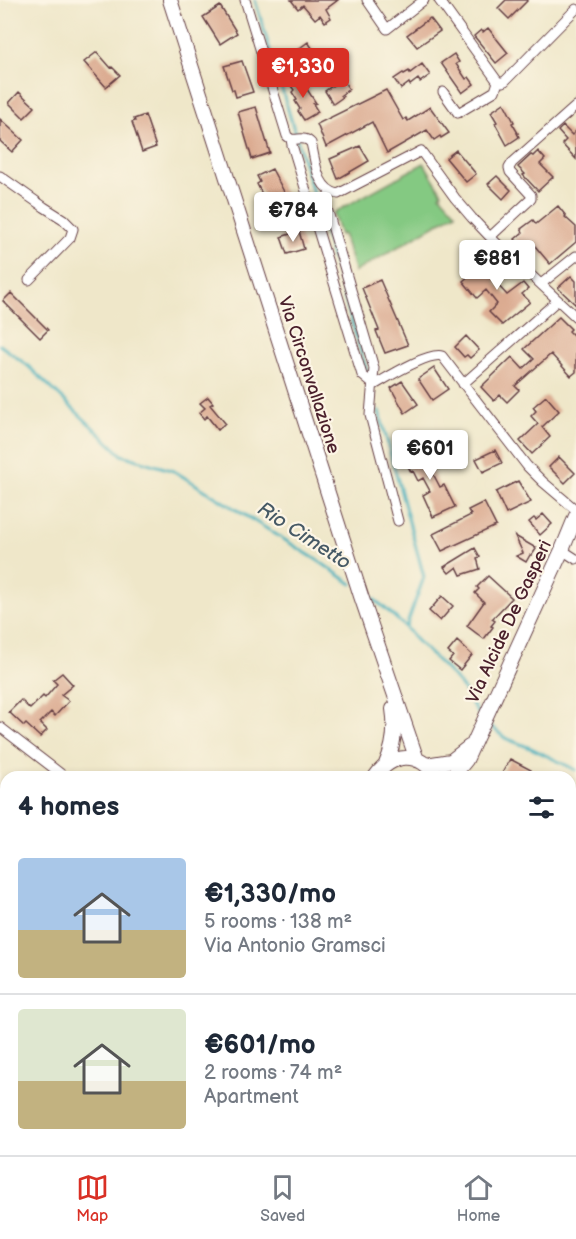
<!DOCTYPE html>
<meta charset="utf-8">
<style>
:root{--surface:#fff;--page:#f2f2f3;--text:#1f2937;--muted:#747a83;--line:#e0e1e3;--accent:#d93025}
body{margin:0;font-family:"Balsamiq Sans",sans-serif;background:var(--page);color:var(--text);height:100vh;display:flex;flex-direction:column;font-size:22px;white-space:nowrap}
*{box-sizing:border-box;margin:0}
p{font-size:20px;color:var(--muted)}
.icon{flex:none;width:33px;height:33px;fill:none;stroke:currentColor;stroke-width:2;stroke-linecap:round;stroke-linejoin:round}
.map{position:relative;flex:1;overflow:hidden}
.sheet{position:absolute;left:0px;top:771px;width:576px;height:384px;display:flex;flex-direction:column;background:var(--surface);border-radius:18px 18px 0 0;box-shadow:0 3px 9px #0003}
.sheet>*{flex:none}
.price{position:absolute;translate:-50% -51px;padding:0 14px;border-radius:6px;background:#fff;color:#222;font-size:20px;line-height:39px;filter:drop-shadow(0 2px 3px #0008)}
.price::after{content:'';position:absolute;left:50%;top:36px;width:18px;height:14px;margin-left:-9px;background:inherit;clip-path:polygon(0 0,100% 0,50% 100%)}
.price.active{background:var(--accent);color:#fff}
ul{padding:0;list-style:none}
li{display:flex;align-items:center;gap:18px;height:150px;padding:0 18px}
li+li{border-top:2px solid var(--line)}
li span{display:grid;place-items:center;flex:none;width:168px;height:120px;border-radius:6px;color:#555}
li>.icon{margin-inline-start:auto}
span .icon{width:72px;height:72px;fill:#fffc;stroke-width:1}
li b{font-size:26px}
h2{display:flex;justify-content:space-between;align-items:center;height:72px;padding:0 18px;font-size:26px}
.menu{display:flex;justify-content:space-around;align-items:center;height:84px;border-top:2px solid var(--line);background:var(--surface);font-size:16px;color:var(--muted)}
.menu a{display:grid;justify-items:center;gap:3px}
.menu .active{color:var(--accent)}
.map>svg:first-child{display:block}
.green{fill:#84c982;stroke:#677456;stroke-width:1.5}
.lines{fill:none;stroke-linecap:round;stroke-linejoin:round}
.stream{stroke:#40afbc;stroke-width:3}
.building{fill:#dbab91}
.street-casing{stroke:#633d43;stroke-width:11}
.secondary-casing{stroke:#633d43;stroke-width:16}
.street{stroke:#fff;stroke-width:9}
.secondary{stroke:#fff;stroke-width:14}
.labels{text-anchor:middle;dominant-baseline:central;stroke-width:4.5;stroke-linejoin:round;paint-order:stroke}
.street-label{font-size:18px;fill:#4a1f2b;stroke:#fcf5e5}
.water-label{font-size:20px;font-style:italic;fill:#465965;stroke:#fcf5e5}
</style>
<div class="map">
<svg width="576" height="1155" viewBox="0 0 576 1155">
<rect width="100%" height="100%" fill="#fcf5e5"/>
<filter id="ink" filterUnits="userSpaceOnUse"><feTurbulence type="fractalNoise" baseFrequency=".0167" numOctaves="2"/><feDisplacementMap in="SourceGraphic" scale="12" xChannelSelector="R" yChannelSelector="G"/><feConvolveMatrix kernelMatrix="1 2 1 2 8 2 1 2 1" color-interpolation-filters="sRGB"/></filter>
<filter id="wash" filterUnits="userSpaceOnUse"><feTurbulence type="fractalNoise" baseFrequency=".008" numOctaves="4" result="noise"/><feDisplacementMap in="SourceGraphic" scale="24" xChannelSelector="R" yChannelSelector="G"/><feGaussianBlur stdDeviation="1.35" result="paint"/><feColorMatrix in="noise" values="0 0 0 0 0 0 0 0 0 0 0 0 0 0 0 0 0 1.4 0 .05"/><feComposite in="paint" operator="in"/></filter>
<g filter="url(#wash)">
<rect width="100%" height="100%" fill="#efe7c9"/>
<path class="green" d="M424,163L442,193L440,195L456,213L355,272L343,234L340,235L333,213Z"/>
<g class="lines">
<path class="stream" d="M255,0L367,372
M0,345L27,365L122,455L174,471L317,560L352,584
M379,411L424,577L406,627
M365,593C379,602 392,614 404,626C409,630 412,636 416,640C432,656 448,670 462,687C470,697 473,710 482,718
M487,723L505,738L533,749L576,770"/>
</g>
<g id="blocks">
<path class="building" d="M291,0H338L326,9L331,18L325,22L320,15L315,19L303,5L298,9Z
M506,0H528L509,19L498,8Z
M220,6L237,33L220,44L203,17Z
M430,18L440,31L417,47L407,35Z
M488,28L508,53L496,63L474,36L481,30L483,32Z
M308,42L317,55L305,63L301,58L285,69L281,63L298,51L297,50Z
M97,52L111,68L112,67L120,75L106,87L84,62Z
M454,54L459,62L456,64L466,79L469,77L474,84L462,93L441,63Z
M242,61L253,92L236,97L234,90H232L224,66Z
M422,64L430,75L420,82L418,79L410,85L409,83L401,89L394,79L403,73L404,74L409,71L410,73Z
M299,77L316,103L313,104L318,112L304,120L298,111L300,109L295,101L297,100L292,92L294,90L289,83Z
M342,79L349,89L341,95L343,97L333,104L325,91Z
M386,90L403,120L406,118L408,121L430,107L449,133L441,138L440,136L434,140L427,130L387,153L372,122L326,147L317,124Z
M19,92L35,107L24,118L9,103Z
M504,103L514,122L512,123L518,133H517L519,137L507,145L495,123L497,122L491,112Z
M256,107L270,153L252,159L238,112Z
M145,115L156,147L142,152L132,122L135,121L134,119Z
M0,119L23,140L12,152L0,141Z
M563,126L572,135L576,131V159L562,144L566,140L558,131Z
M360,146L369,161L338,179L330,159Z
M456,150L476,174L466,182L446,158Z
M538,151L545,159L540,164L553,177L538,191L523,175L525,174L518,167L531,155L533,156Z
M272,169L291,205L275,213L272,206L269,208L257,184L260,182L257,176Z
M497,176L511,190L503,199L488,184Z
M558,206L566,216L565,217L576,227V242L550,264L535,246L526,253L515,239L523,232L521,229L533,220L536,224Z
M299,231L304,249L287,254L281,237Z
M491,257L506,273L495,282L507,295L523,283L528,289L522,294L530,302L502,325L489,312L497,304L486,290L477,298L463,281Z
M571,276L576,281V305L558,288Z
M380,280L408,345L385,353L376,331L379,330L362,288Z
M11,293L48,330L40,338L3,301Z
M559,317L571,329L569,331L576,338V372L571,376L551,354L515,386L519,390L507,402L500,395L494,401L481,387L512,357L523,369L534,359L524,349Z
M466,336L479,350L470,358L467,355L464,357L455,347Z
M434,368L448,389L432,400L418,379Z
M402,381L418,404L405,413L391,388Z
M546,396L559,411L542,427L550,437L532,454L520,441L538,424L531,416L536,411L533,407Z
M208,397L213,403L210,405L225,423L218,430L207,416L204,419L199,413L205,408L200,403Z
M433,448L439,462L429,466L440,487L444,485L455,507L433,517L423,495L430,491L423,478L418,481L413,471L411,472L403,457L410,453L411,454L420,449L422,453Z
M495,450L502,463L483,472L476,459Z
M559,457L575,473L565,483L549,467Z
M518,481L531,502L506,514L496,492Z
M484,502L496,526L442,551L433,534L471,515L468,510Z
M543,514L552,524L540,535L529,522L534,518L536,520Z
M515,536L534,547H536L535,548L536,549L532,555H530L526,562L516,556L523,553Z
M475,548L480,557L477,558L480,569L461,575L457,567L449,573L444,567Z
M488,576L512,598L492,619L495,621L491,626L493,627L484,639L467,626L484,602L475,593L479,589L477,587Z
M442,596L453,606L440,621L429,611Z
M457,641L472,655L460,670L449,661L453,656L448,652Z
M62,673L73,685L61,695L69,701L55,716L51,712L40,723L47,730L40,737L26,724L24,726L9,712L21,700L30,709L43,696L45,698L57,684L53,680Z
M510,759L531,770L528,777H500Z"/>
</g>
</g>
<g filter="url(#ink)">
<use href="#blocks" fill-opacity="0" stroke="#633d43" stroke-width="1.5"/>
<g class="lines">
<defs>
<path id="street" d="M245,0L287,136L291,139L292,145L362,375L374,385
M367,0L387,29L424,0
M439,0L498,82H503L505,81L576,9
M443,92L458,113L495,91L498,82
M291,139C299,140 305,136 311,143C316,162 316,189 338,194L421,151L455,198L472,218L490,237L576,317
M0,176L44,207L63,219L73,229L70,238L29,280
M330,191L326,205L374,368L370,415L398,521
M490,237L531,199V195L510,172L509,168L512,163L576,106
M541,284L576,256
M463,384L558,300
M374,385C388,377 428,352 442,356L527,466L543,482L576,510
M562,550L576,559
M0,727L65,777"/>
<path id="secondary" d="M170,0L361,596L417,760
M386,764C394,746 396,728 393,709
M426,765L451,761L469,747
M375,777C392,753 419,750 436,777
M452,777L466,760L562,550L576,516
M570,949L576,954
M17,1155L25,1149"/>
</defs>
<use href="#street" class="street-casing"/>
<use href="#secondary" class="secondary-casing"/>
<use href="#street" class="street"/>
<use href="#secondary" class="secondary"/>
</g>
</g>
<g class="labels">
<g class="street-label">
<text transform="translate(309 375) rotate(72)">Via Circonvallazione</text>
<text transform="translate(509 622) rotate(-65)">Via Alcide De Gasperi</text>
</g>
<g class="water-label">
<text transform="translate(304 536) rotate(33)">Rio Cimetto</text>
</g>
</g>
</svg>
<b class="price active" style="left:303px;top:99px">€1,330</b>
<b class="price" style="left:293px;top:243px">€784</b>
<b class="price" style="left:497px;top:291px">€881</b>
<b class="price" style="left:430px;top:481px">€601</b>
<section class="sheet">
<h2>4 homes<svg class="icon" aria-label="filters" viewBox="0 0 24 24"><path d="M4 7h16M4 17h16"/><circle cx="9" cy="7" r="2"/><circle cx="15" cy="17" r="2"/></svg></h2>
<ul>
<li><span style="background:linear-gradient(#a9c7e8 60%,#c2b280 0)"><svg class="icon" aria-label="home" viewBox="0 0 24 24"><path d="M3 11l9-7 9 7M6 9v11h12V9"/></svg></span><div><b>€1,330/mo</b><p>5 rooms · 138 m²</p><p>Via Antonio Gramsci</p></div></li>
<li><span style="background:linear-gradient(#dfe7d0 60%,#c2b280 0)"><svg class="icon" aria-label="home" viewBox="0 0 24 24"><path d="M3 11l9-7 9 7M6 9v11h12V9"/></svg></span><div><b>€601/mo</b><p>2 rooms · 74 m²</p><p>Apartment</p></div></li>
</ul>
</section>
</div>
<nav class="menu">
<a class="active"><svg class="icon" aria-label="map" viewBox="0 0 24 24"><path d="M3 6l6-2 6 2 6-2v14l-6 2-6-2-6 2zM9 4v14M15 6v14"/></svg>Map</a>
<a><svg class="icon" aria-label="saved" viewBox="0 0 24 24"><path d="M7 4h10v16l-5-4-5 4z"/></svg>Saved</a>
<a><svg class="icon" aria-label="home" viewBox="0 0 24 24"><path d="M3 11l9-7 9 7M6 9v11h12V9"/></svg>Home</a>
</nav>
